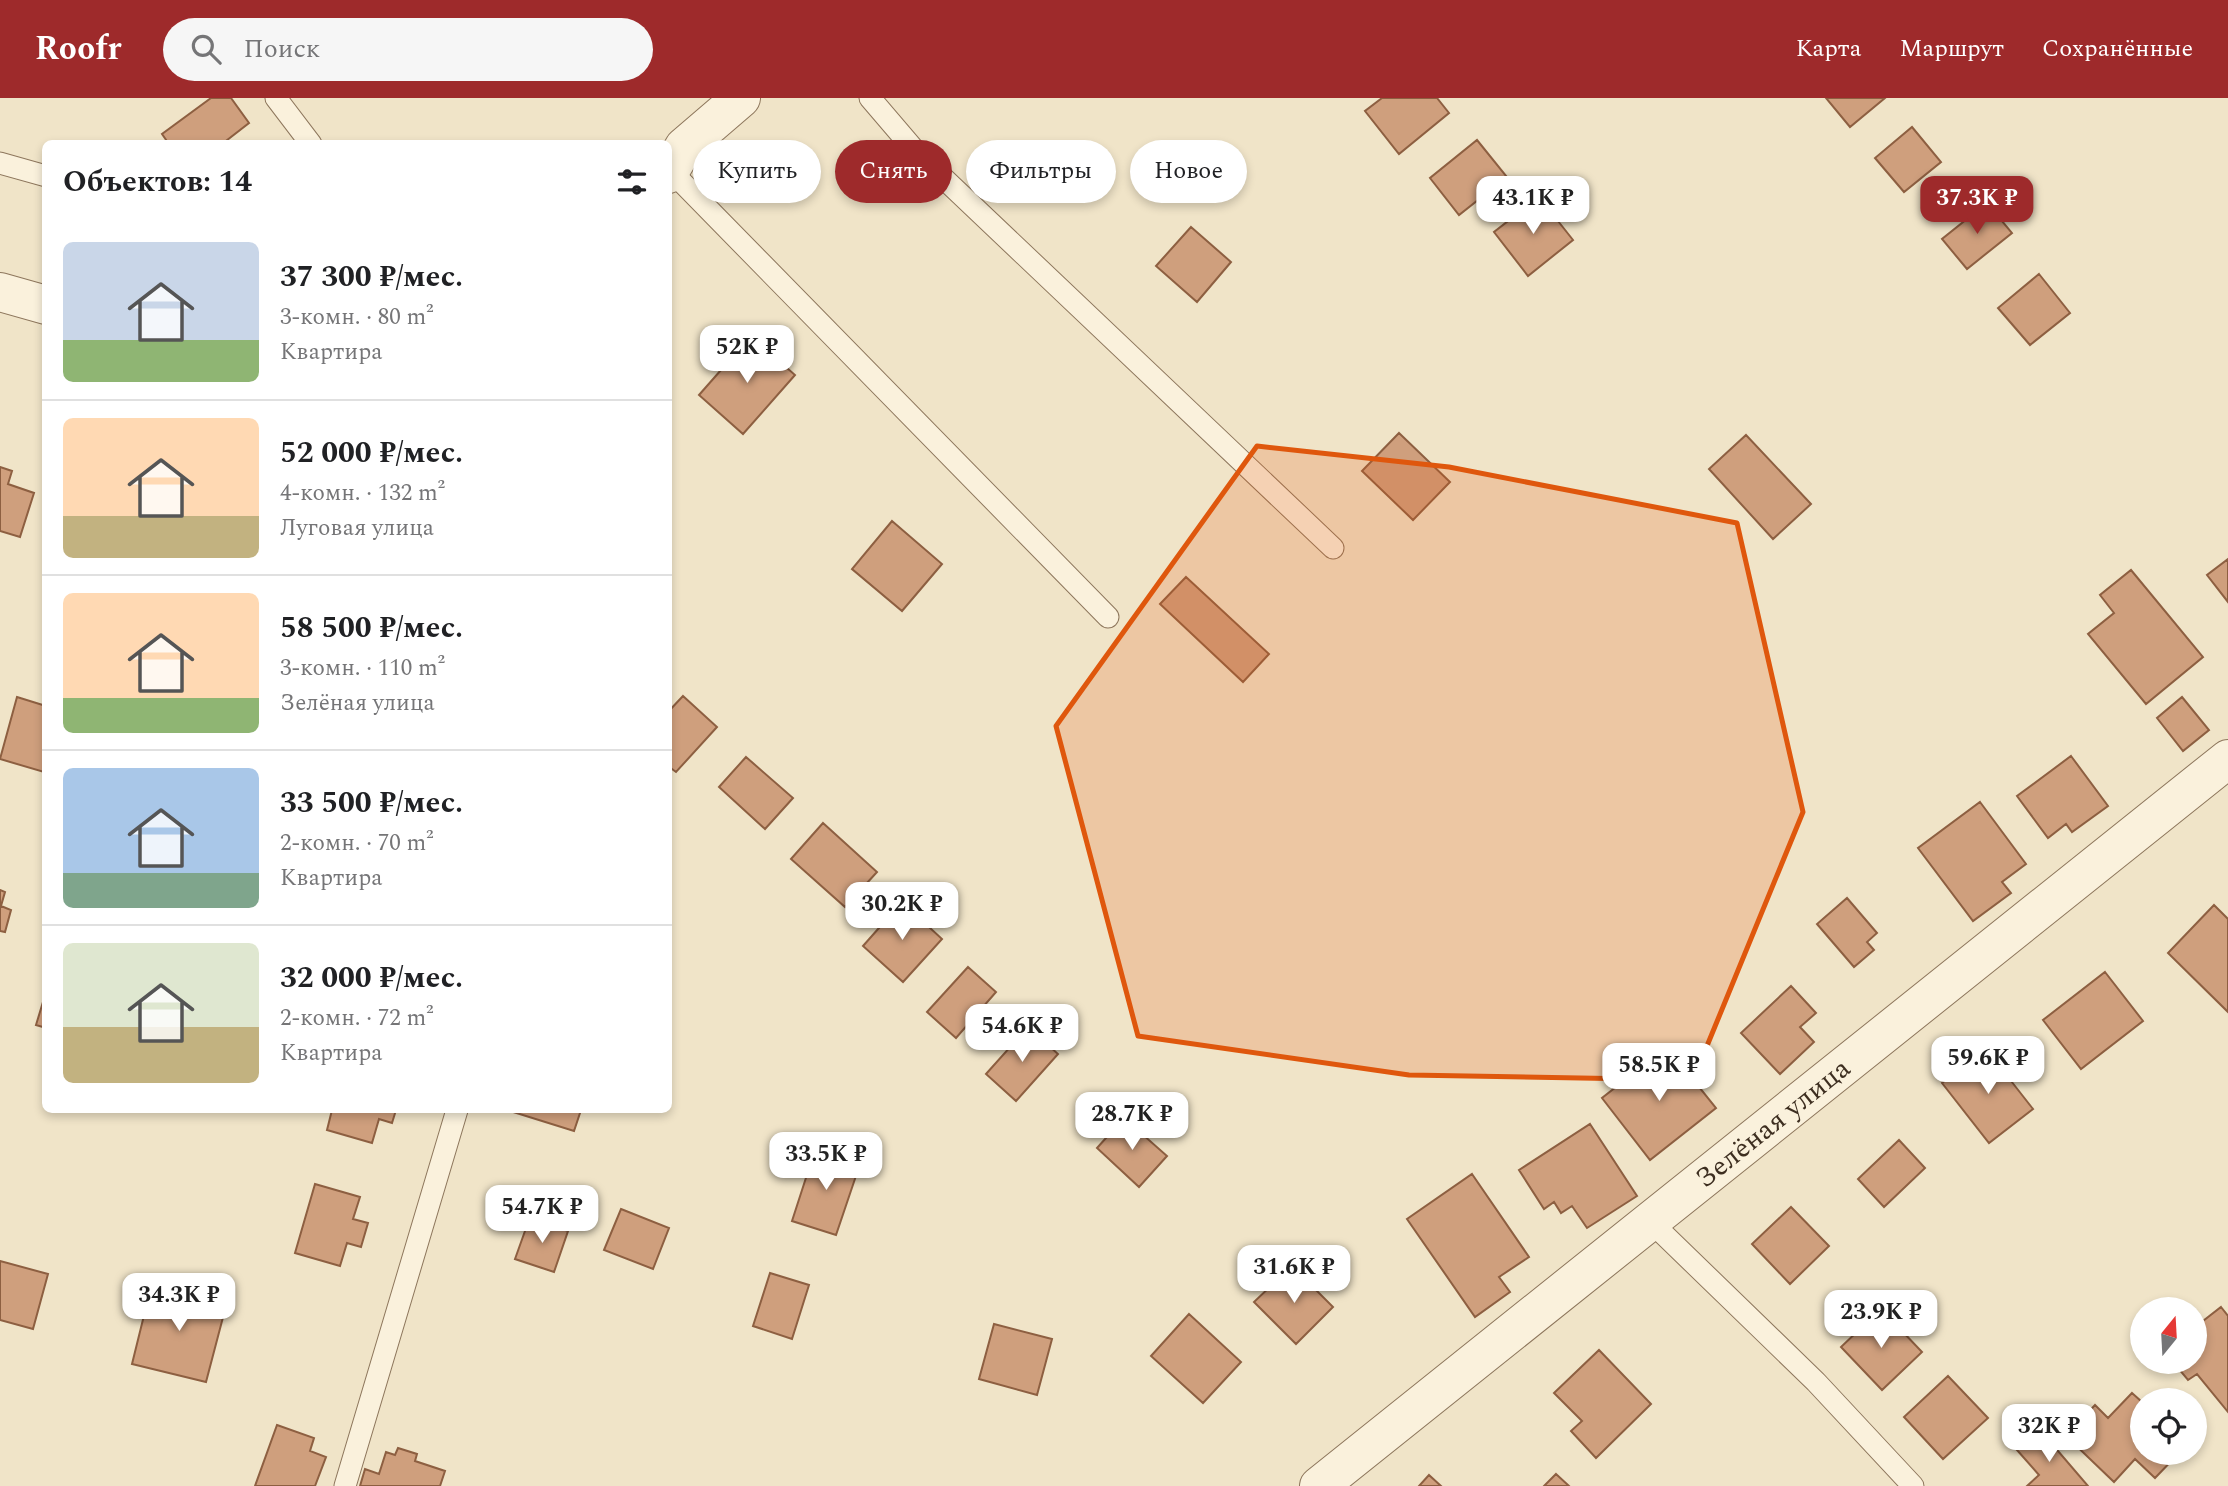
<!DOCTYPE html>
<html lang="ru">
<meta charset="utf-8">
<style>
:root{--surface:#fff;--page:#f6f6f6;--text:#202124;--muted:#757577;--line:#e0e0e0;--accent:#9e2a2b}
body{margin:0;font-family:Spectral,serif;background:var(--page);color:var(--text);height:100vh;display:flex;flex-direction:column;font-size:26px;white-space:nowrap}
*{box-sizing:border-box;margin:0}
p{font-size:23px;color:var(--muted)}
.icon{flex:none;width:38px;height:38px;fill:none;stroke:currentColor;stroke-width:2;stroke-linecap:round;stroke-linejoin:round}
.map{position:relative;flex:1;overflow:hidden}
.drawer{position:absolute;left:42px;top:42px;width:630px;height:973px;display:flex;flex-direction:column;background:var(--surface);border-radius:10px;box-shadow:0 4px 10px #0003}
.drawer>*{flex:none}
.top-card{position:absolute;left:693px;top:42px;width:665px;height:63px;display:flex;gap:14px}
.needle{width:46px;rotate:18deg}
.fabs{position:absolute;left:2130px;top:1199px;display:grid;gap:14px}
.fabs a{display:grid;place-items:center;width:77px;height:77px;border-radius:50%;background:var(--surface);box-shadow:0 4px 10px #0003;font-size:35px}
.price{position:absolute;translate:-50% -60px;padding:0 16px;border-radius:14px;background:#fff;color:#222;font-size:23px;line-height:46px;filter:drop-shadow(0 2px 4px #0008)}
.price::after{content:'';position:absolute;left:50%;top:42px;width:21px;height:16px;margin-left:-10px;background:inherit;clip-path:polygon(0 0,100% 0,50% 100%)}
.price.on{background:var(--accent);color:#fff}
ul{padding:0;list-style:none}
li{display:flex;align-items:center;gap:21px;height:175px;padding:0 21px}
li+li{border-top:2px solid var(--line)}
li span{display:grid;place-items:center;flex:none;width:196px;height:140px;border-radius:10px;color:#555}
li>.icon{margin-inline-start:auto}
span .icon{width:84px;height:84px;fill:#fffc;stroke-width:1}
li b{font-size:30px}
h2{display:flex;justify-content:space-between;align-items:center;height:84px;padding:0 21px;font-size:30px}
.tag{padding:0 24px;border-radius:32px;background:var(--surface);box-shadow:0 4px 10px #0003;font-size:24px;line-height:63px}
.tag.on{background:var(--accent);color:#fff}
header{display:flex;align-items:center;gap:42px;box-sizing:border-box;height:98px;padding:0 35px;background:var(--accent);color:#fff}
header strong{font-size:33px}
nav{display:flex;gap:38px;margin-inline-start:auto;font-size:24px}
.search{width:490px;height:63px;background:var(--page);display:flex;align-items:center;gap:18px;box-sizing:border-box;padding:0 24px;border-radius:38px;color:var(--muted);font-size:26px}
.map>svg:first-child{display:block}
.building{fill:#cf9f7d;stroke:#8d5f41;stroke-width:2}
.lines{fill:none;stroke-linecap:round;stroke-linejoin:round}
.service-casing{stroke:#8d765c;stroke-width:23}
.minor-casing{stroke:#8d765c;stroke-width:40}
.service{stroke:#faf1dc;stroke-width:21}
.minor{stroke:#faf1dc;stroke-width:38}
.marked{fill:#df570d;fill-opacity:0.2;stroke:#df570d;stroke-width:5;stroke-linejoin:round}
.labels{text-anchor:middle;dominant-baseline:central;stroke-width:5;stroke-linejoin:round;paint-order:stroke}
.street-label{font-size:28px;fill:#3d2e20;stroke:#f7eed8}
</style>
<header>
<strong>Roofr</strong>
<div class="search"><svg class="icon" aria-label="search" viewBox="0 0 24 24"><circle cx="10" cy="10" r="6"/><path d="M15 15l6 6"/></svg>Поиск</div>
<nav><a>Карта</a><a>Маршрут</a><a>Сохранённые</a></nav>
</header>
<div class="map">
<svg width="2228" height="1388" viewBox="0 0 2228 1388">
<rect width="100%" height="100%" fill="#f0e4c8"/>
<path class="building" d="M211,0H231L249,25L222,46H169L162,36Z
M1382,0H1437L1449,15L1399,56L1365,13Z
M1826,0H1885L1850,29Z
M1912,29L1941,64L1904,94L1875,60Z
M1477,42L1507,79L1459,117L1430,80Z
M1539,99L1573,142L1528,178L1494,134Z
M1987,105L2012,135L1967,171L1942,141Z
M1191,129L1231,164L1197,204L1156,168Z
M2039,176L2070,215L2030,247L1998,210Z
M751,238L795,277L743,336L699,297Z
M1399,335L1450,384L1413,422L1362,373Z
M1746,337L1811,406L1773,441L1709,371Z
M0,369L12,373L8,386L34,395L20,439L0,433Z
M892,423L942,466L902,513L852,471Z
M2228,461V504L2207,477Z
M2131,472L2203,559L2146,606L2088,536L2114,515L2100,497Z
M1186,479L1269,556L1243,584L1160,506Z
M683,598L717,629L676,674L668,668V614Z
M17,599L46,608L44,674L0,661Z
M2182,599L2209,632L2183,653L2157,620Z
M2071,658L2108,708L2072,734L2066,726L2048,740L2017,698Z
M746,659L793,700L765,731L719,689Z
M1980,704L2026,766L2002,784L2011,795L1973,823L1918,750Z
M823,725L877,774L845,809L791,761Z
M0,792L5,794L1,808L11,812L5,834L0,833Z
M1847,800L1877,835L1867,844L1874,852L1854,869L1817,826Z
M902,804L942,841L903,884L863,848Z
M2214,807L2228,821V914L2168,855Z
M968,869L996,894L956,940L927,914Z
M2105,874L2143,923L2081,971L2043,922Z
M1791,888L1816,915L1800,929L1814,944L1780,976L1741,935Z
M46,894V930L36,927Z
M1028,929L1058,956L1016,1003L986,976Z
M1667,949L1716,1010L1650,1062L1602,1000Z
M1986,951L2033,1011L1989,1045L1942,985Z
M332,1012H396L392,1025L379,1021L372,1045L327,1032Z
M511,1012H581L574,1033L510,1013Z
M1124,1020L1167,1058L1139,1089L1097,1050Z
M1590,1026L1637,1098L1587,1130L1572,1108L1561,1115L1554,1104L1544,1111L1519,1072Z
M1899,1042L1925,1070L1884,1109L1858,1081Z
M815,1052L860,1066L836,1137L792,1123Z
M1472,1076L1529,1159L1499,1179L1510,1194L1475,1219L1407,1121Z
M315,1086L360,1099L353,1121L368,1125L361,1149L347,1145L340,1168L295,1155Z
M1791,1109L1829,1148L1790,1186L1752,1146Z
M621,1111L669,1130L653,1171L604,1152Z
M530,1119L568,1133L554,1174L515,1161Z
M0,1163L48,1176L33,1231L0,1222Z
M1292,1168L1333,1209L1296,1246L1254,1204Z
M770,1175L809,1187L792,1241L753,1228Z
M152,1185L227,1204L206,1284L132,1266Z
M2221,1209L2228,1218V1314L2197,1276L2188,1282L2173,1264H2194V1230Z
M1881,1211L1922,1254L1882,1292L1841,1249Z
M1189,1216L1241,1264L1203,1305L1151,1258Z
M994,1226L1052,1241L1037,1297L979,1281Z
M1599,1252L1651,1306L1596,1360L1571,1333L1582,1323L1554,1295Z
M1948,1278L1988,1320L1943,1361L1904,1319Z
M2132,1295L2142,1304V1354H2180L2155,1380L2135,1361L2114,1384L2066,1338L2095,1307L2108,1320Z
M277,1327L314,1340L310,1353L326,1359L315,1388H255Z
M2040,1332L2088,1388H2027L2039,1377L2017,1352Z
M398,1350L417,1356L415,1363L445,1373L440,1388H360L365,1371L379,1376L386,1354L395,1357Z
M1556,1376L1569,1388H1544Z
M1429,1377L1441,1388H1419Z"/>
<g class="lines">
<defs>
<path id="service" d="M276,0L311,46
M870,0L917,55L1333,450
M0,65L46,78
M670,72L1108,519
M1650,1123L1816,1284L1913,1388
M345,1388L457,1012"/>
<g id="minor">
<path d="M668,76L684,49L741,0"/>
<path d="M0,194L46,207"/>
<path id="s1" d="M1319,1388L2228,661"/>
</g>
</defs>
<use href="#service" class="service-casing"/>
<use href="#minor" class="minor-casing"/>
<use href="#service" class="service"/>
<use href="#minor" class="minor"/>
</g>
<path class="marked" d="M1257,348L1449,369L1737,425L1803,714L1693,982L1409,977L1138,938L1056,628Z"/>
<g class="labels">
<g class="street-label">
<text stroke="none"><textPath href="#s1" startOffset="581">Зелёная улица</textPath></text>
</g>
</g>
</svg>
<div class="fabs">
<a><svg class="needle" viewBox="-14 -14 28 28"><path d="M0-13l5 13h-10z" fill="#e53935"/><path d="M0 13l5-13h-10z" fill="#757577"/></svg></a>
<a><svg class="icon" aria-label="locate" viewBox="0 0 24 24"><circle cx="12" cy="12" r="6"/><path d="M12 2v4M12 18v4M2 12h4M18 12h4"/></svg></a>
</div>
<b class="price" style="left:1533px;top:138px">43.1K ₽</b>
<b class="price on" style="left:1977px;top:138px">37.3K ₽</b>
<b class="price" style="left:747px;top:287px">52K ₽</b>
<b class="price" style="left:902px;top:844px">30.2K ₽</b>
<b class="price" style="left:1022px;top:966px">54.6K ₽</b>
<b class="price" style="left:1988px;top:998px">59.6K ₽</b>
<b class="price" style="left:1659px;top:1005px">58.5K ₽</b>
<b class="price" style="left:1132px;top:1054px">28.7K ₽</b>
<b class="price" style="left:826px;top:1094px">33.5K ₽</b>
<b class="price" style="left:542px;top:1147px">54.7K ₽</b>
<b class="price" style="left:1294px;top:1207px">31.6K ₽</b>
<b class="price" style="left:179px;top:1235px">34.3K ₽</b>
<b class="price" style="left:1881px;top:1252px">23.9K ₽</b>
<b class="price" style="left:2049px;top:1366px">32K ₽</b>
<div class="top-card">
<a class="tag">Купить</a>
<a class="tag on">Снять</a>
<a class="tag">Фильтры</a>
<a class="tag">Новое</a>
</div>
<section class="drawer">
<h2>Объектов: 14<svg class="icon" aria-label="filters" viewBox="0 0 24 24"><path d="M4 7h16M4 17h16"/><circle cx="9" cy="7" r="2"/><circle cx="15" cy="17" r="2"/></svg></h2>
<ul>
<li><span style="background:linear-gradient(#c9d6e8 70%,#8fb573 0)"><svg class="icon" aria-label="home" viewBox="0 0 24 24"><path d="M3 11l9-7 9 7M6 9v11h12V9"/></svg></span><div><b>37 300 ₽/мес.</b><p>3-комн. · 80 m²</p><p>Квартира</p></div></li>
<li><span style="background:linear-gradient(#ffd9b3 70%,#c2b280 0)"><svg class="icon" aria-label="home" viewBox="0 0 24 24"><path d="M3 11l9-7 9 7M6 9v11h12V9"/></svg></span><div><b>52 000 ₽/мес.</b><p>4-комн. · 132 m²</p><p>Луговая улица</p></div></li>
<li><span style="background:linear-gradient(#ffd9b3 75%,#8fb573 0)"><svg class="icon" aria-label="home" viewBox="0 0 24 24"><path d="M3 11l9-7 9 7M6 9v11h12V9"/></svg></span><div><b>58 500 ₽/мес.</b><p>3-комн. · 110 m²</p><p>Зелёная улица</p></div></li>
<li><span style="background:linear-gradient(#a9c7e8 75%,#7fa58c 0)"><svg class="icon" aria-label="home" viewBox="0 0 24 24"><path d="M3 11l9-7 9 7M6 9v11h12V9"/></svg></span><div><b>33 500 ₽/мес.</b><p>2-комн. · 70 m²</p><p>Квартира</p></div></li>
<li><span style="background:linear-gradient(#dfe7d0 60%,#c2b280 0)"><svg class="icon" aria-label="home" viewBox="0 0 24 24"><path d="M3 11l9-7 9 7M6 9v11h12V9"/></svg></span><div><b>32 000 ₽/мес.</b><p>2-комн. · 72 m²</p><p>Квартира</p></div></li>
</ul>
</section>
</div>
